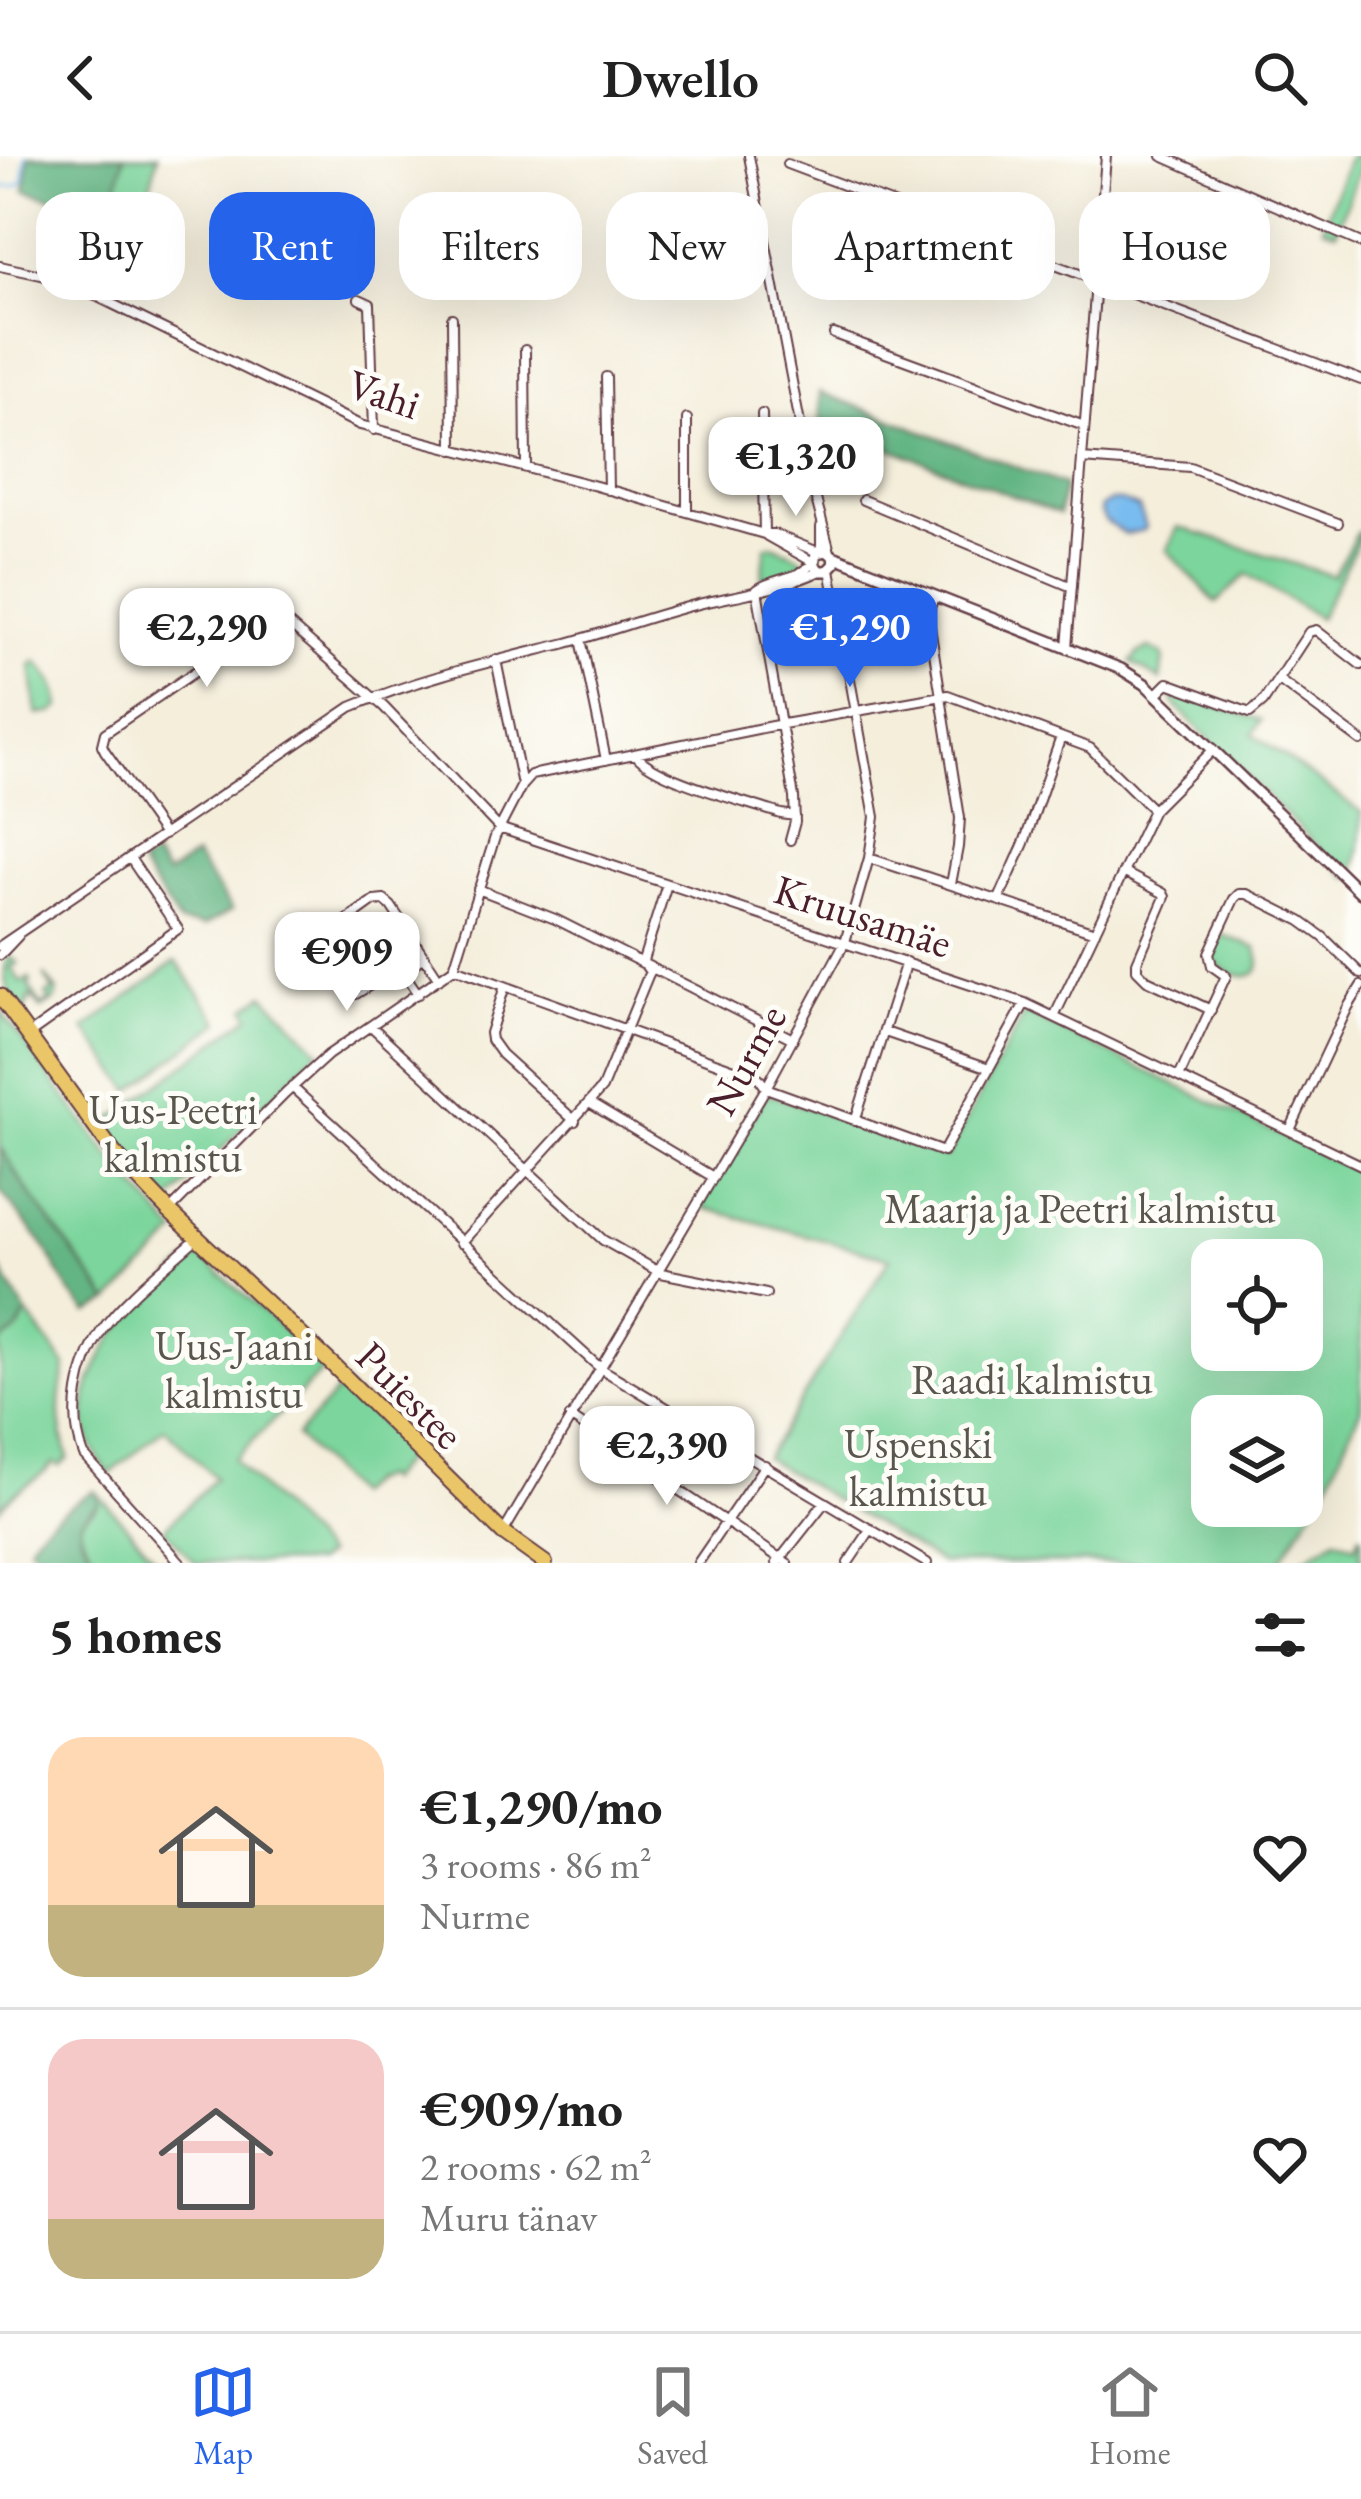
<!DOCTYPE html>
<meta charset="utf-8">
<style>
:root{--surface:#fff;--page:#f6f6f6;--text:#222;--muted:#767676;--line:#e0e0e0;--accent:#2563eb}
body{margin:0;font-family:"EB Garamond",serif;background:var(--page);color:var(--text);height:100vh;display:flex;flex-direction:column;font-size:45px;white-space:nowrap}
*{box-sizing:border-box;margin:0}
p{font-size:39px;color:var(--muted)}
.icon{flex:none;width:66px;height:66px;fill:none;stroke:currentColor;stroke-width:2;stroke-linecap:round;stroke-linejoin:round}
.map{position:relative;height:1407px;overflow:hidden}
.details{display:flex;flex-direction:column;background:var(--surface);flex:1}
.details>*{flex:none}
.guide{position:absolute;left:36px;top:36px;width:1290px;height:108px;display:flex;gap:24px}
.tools{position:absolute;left:1191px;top:1083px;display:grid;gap:24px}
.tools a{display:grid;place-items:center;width:132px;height:132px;border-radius:24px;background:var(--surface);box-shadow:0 12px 48px #0002;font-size:60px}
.price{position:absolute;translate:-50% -102px;padding:0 27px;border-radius:24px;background:#fff;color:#222;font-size:39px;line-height:78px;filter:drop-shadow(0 3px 6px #0008)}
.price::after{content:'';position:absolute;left:50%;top:72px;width:36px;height:27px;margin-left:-18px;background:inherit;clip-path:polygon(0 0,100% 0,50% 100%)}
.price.selected{background:var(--accent);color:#fff}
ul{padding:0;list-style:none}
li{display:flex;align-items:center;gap:36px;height:300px;padding:0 48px}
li+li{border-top:3px solid var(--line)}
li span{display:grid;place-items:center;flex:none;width:336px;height:240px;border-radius:36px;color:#555}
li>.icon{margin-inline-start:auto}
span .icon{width:144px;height:144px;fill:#fffc;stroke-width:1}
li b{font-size:51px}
h2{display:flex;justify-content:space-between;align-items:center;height:144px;padding:0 48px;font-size:51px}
.tag{padding:0 42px;border-radius:36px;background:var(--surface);box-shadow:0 12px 48px #0002;font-size:42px;line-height:108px}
.tag.selected{background:var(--accent);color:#fff}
header{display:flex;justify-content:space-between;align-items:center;height:156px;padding:0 48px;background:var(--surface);font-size:54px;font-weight:600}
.tabs{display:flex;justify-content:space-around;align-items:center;height:168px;border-top:3px solid var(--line);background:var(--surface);font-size:33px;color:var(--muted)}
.tabs a{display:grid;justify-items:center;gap:6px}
.tabs .selected{color:var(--accent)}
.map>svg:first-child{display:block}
.green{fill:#7bd59c;stroke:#627a64;stroke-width:3;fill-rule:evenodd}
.forest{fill:#64b684;stroke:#576a58;stroke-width:3}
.water{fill:#79bcef;stroke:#626e8d;stroke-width:3}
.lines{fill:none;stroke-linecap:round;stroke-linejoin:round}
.stream{stroke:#79bcef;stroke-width:3}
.minor-casing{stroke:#643e45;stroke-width:12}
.tertiary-casing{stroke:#643e45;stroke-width:14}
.trunk-casing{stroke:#643e45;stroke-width:18}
.minor{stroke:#fff;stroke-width:8}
.tertiary{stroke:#fff;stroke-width:9}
.trunk{stroke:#ebc669;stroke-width:14}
.labels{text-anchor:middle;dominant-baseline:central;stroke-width:10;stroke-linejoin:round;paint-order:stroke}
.street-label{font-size:42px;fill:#4a1f2b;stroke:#fdfcf7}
.park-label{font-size:42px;fill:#59564d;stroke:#fdfcf7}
</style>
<header><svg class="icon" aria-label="back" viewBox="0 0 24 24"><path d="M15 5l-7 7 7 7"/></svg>Dwello<svg class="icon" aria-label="search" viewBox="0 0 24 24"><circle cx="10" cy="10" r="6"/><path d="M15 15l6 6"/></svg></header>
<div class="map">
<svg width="1361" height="1407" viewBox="0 0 1361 1407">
<rect width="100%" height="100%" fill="#fdfcf7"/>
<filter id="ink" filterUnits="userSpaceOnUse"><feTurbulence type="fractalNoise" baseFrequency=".00833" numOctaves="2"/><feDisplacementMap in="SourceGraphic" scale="24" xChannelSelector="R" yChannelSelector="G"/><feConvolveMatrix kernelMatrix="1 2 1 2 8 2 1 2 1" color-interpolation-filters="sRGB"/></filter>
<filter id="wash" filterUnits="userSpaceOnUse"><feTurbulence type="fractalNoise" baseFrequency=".004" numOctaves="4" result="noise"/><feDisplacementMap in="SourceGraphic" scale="48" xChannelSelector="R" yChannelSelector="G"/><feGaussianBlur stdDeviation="2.7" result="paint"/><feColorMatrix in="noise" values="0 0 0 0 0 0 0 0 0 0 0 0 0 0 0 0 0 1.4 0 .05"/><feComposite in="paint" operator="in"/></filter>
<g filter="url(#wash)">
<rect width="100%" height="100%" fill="#f4eedb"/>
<path class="green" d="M124,0H158L140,69L110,60Z
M1349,0H1361V9L1336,76L1323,71Z
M1178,371L1333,420L1358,376L1361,380L1319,462L1247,418L1216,447L1167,394Z
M772,389L797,399L805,406L803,414L766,424L762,421L766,391Z
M1149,492L1162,498L1164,505L1160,524L1131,506L1138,498Z
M36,505C50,518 58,532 60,551L52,557L37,558L31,510Z
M1175,540H1190L1261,564L1253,578L1361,656C1361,678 1361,706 1349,722L1176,550L1173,545Z
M1220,778L1256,792C1273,831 1229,824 1212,803Z
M8,800L18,807L11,811L21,827L29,822L31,826L28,829L42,850L50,845L46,839L53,834L44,819L57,835L55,844L41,853L31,840L25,853L20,857C8,839 0,820 8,800Z
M176,805L220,866L131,935L85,873Z
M264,838L319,894L170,1046L117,990L104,969L250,860L246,852Z
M0,854L106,995L177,1078L110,1146L26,1032L0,991Z
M1025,857L1361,1017V1251L1327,1330L1279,1407H940L765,1302L890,1102L700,1051L767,937L946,1001ZM1212,1104H1302V1194H1212ZM1212,1260H1302V1350H1212Z
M197,1097L326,1211L234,1304L326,1399L316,1407H196L164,1373L215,1322L164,1272L110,1318C69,1271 84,1226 116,1177Z
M26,1156L66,1210C57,1247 58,1267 68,1302L59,1310L53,1307C38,1326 13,1332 0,1353V1187L18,1174Z
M343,1229L411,1296L386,1325L382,1321L368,1326L353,1339L296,1280Z
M97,1337L160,1407H99C90,1393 79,1381 80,1364L97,1351Z
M1361,1377V1407H1297L1336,1382L1355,1390Z"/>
<path class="forest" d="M29,0H124L110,60L25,34Z
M820,236L1064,329L1059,358L820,265Z
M195,700L232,754L204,770L179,767L140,709L154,701L167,719Z
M0,991L26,1033L110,1146L88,1157L69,1135L45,1091L0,1035Z
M0,1112L26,1156L18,1174L0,1187Z
M93,1335L97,1337L99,1347C94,1352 88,1356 84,1361C71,1376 91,1394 99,1407C71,1407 48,1407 29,1390C37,1369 73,1347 93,1335Z"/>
<path class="water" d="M1111,345H1121L1139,352L1146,371L1144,374L1126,378L1106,366L1100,356L1101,351Z"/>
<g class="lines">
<path class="stream" d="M0,31L17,30L23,25L26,0"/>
</g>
</g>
<g filter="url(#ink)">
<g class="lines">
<defs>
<path id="minor" d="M749,0L810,320L830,396
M1162,0L1361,87
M787,8L1361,224
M0,110L41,119L98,141L360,269L596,330L764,378H774L818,396L821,390V371
M359,143L370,148L374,274
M452,162L453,294
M834,178L1084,270
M525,194L526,312
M606,221L608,334
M762,258L764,378
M1082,303L1190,311L1338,367
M863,344L1072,431
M687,356V263
M758,433C776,421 799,424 813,406L767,380
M757,434L794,641L795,666L790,684
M934,441L928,458L960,662L958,691L951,728
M581,483L606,604
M1067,492L1106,0
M1279,524L1361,585
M1158,537L1168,527L1250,557L1263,546L1309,476L1316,474L1361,509
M636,599C656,624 747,646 781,658L795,660
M523,628L531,619L772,570L948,539L1090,592L1153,654
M164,679L105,595L102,589L105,577L268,466L283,463L384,551L499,672L1025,847L1361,1009
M869,702L1095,776
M1123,716L1163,737L1165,741L1137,806V814L1147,824L1211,854
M478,733L555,763L793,883
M999,743L1024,687L1061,581
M321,783L374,745L384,744L391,750L439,823
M319,785L321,783L356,838L400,811L418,838
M0,790L351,551C419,522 491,506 563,488C605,477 645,462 687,451C732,439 778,435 820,415
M0,799L18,780
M455,812L759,922L766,932L943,996L1025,847
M403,815L424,801
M505,830L490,877L491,884L501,898L575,965
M1054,861L1153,654L1214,593
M371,870L603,1084L661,1117L766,1138
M885,876L989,912
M28,879L178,773L130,702
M1179,921L1226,820L1212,810L1209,797L1234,743L1239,738H1247L1301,765L1323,781L1361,818
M292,931L600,1212L927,1407
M591,948L713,1021
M855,965L906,806
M1290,974L1348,851L1361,830
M170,1054L285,938L328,899L454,812L495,681L522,629L496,504
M461,1087L602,932L648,820L650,816L643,806L644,801L667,728
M570,1261L787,1407
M503,1377L766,932L845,786L869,702L875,661L830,413
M181,1407L84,1299C68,1259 78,1210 102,1174C123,1143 167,1109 196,1083
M698,1407L765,1309
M777,1407L825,1346
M848,1407L871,1373"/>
<path id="tertiary" d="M833,400L834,408L827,415H820L814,409L816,397L827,395L833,400L1121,513L1145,528L1361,737"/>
<path id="trunk" d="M0,840L114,997L169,1055L333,1209L503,1377L545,1407"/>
</defs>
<use href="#minor" class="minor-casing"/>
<use href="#tertiary" class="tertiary-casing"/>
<use href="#trunk" class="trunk-casing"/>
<use href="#minor" class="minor"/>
<use href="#tertiary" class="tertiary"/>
<use href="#trunk" class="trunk"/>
</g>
</g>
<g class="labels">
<g class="street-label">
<text transform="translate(384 238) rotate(19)">Vahi</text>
<text transform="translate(863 760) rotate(18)">Kruusamäe</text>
<text transform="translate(746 904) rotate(-61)">Nurme</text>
<text transform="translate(410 1239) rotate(45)">Puiestee</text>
</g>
<g class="park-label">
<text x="173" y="953">Uus-Peetri<tspan x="173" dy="48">kalmistu</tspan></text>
<text x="1080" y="1052">Maarja ja Peetri kalmistu</text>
<text x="234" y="1189">Uus-Jaani<tspan x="234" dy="48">kalmistu</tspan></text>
<text x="1032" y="1223">Raadi kalmistu</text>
<text x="918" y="1287">Uspenski<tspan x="918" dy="48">kalmistu</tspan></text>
</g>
</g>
</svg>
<div class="tools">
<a><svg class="icon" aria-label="locate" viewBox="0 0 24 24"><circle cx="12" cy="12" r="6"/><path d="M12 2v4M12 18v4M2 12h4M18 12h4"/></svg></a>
<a><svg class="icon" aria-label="layers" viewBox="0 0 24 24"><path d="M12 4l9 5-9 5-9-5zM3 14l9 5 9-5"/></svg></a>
</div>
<b class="price" style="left:796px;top:363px">€1,320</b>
<b class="price" style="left:207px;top:534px">€2,290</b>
<b class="price selected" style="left:850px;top:534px">€1,290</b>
<b class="price" style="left:347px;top:858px">€909</b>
<b class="price" style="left:667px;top:1352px">€2,390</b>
<div class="guide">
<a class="tag">Buy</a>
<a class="tag selected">Rent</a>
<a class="tag">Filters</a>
<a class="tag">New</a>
<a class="tag">Apartment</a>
<a class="tag">House</a>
</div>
</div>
<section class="details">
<h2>5 homes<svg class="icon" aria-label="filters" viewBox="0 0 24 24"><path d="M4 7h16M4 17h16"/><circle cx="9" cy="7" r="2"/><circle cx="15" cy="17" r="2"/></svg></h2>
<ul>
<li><span style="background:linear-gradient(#ffd9b3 70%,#c2b280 0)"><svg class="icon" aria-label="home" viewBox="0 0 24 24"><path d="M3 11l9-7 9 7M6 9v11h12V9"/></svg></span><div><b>€1,290/mo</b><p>3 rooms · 86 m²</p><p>Nurme</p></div><svg class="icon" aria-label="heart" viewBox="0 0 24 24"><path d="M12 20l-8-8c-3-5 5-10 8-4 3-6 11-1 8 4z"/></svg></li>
<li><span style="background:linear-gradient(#f6c9c9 75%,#c2b280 0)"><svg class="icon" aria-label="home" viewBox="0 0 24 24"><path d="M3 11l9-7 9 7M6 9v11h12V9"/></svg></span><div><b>€909/mo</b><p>2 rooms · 62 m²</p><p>Muru tänav</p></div><svg class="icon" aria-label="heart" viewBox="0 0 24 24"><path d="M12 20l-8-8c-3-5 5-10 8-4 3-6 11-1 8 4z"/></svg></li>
</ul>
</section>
<nav class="tabs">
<a class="selected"><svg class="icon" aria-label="map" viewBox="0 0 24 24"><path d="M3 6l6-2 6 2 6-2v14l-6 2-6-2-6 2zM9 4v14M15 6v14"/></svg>Map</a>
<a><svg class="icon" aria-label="saved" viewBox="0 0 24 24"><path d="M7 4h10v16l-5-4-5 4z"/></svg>Saved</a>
<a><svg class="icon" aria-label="home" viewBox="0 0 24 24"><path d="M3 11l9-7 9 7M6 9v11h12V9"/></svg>Home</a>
</nav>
